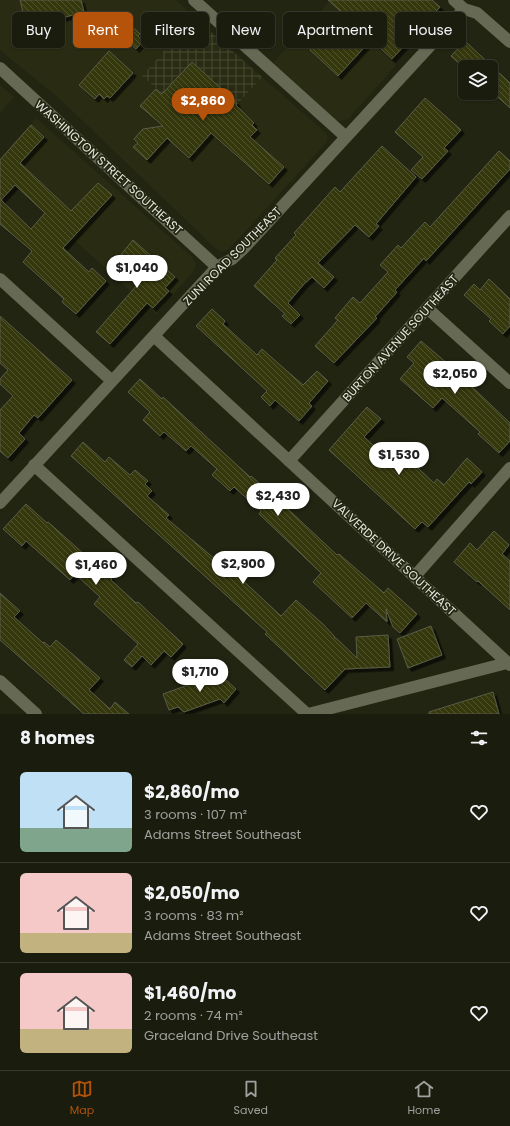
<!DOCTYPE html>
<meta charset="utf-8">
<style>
:root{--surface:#1a1c0e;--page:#232517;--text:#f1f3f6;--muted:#9fa19e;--line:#383a2e;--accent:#b45309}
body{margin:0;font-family:Poppins,sans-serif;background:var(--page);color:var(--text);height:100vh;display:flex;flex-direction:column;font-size:15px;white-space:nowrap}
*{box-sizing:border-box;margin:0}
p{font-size:13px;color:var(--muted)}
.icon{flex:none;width:22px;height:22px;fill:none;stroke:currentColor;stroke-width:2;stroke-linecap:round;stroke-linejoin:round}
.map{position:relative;height:714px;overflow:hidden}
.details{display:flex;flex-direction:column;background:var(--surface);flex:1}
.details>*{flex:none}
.top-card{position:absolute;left:12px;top:12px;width:486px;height:36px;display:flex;gap:8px}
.controls{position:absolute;left:458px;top:60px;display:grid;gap:8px}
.controls a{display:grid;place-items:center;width:40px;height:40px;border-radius:6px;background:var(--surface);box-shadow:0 1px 3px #0004,0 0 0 1px var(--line);font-size:20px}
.price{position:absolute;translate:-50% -34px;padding:0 9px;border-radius:14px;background:#fff;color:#222;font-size:13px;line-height:26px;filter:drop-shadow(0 1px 2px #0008)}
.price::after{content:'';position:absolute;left:50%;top:24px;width:12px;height:9px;margin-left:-6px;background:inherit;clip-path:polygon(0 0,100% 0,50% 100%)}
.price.on{background:var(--accent);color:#fff}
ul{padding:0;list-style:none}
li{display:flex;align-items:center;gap:12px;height:100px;padding:0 20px}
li+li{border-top:1px solid var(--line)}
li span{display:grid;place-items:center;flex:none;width:112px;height:80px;border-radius:6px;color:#555}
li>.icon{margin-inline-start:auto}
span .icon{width:48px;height:48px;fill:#fffc;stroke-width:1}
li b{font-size:17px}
h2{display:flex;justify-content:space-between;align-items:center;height:48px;padding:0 20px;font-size:17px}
.pill{padding:0 14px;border-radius:6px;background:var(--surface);box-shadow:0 1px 3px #0004,0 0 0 1px var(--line);font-size:14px;line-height:36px}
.pill.on{background:var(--accent);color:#fff}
.tab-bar{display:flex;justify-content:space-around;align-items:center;height:56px;border-top:1px solid var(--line);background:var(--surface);font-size:11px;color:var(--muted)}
.tab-bar a{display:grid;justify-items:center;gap:2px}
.tab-bar .on{color:var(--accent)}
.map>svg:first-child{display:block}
.built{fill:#292c12}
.industrial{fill:url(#industrial-grid)}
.building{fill:url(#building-back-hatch);stroke:#595d48;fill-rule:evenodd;filter:url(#shadow)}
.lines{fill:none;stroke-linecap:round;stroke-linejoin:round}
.minor{stroke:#666a54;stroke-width:12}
.labels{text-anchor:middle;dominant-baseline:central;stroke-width:3.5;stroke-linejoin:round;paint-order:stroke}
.street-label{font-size:12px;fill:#e5e7db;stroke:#222512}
</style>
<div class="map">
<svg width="510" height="714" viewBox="0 0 510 714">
<defs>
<pattern id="industrial-grid" width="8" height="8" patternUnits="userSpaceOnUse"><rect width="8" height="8" fill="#292c12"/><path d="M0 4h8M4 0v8" fill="none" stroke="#484b34"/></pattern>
<pattern id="building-back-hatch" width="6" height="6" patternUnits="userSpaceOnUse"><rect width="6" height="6" fill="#34380b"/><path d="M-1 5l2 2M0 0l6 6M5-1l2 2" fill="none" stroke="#51552e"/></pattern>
<filter id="shadow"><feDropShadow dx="3.5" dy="3.5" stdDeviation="0" flood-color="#0009"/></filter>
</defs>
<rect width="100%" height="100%" fill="#222512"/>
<path class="built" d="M0,0H176L194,17L142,76L210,134L262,77L326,133L328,138L325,144L228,250L221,252L214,247L61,100L0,50Z
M329,2L396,65L348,119L341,121L335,120L273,63Z
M0,85L14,97L0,113Z
M36,118L193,258L196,264L194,271L156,314L0,173V158Z"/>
<path class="industrial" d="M194,17L262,77L210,134L142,76Z"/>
<path class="building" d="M20,0H81L84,12L58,19L61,22L45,26L44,20L26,25Z
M328,0H432L440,7L392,59L371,40L338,76L310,50L318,41L320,43L331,31L335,36L350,20Z
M123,22L128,26L129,24L138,32L140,34L138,36L143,41L136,49L115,30Z
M465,41L510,83V108L491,91V67H463L451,56Z
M109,51L133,73L110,98L107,96L104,99L99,94L95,99L79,85Z
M192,62L237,103L236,105L254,123L252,125L257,130L250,137L284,167L269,184L211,133L189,158L167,138L147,160L133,147L138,143L134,139L143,129L163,126L140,106L156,89L162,94Z
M425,98L461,130L444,148L448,151L422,179L411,170L423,157L395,132Z
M31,125L44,137L20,163L71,211L98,183L112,195L63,248L89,272L92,268L106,281L76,314L62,302L64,299L23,262L32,251L0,224V160ZM15,185L45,213L31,229L1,200Z
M382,146L416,177L376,224L379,226L369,237L355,225L318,263L334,277L324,288L312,277L304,284L288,303L300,315L291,324L282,316L285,314L254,286L277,260L275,258L296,235L294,233L335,187L340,192Z
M499,151L510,161V169L426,261L424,258L395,290L397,292L375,317L377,318L334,363L315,346L338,320L335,318L353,297L360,303L388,272L380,265L398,245L401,248L425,222L430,227Z
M133,240L175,277L165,288L169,291L153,308L147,303L110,344L96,332L138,284L114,263Z
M489,279L510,299V326L503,334L489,321L491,319L464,295L474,284L480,290Z
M212,309L225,321L223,324L257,355L262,349L303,385L317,371L328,381L309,403L312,406L299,421L275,400L270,406L261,397L267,391L196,326Z
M0,316L72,380L38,418L34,415L19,433L25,439L8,458L0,451V410L13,396L0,384V379L8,370L0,363Z
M421,341L448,364L510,423V441L499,453L478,434L480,432L442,398L433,408L400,379L414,363L407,357Z
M140,379L162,399L163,397L250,477L251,476L274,496L337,555L339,554L384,593L388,588L417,614L400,633L393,627L386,609L387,622L366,603L352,618L313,582L321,573L259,514L261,511L234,487L230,491L212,475L217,469L191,446L186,451L164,432L160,436L143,420L150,412L128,392Z
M367,407L381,419L364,437L398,468L407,458L434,483L437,479L444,485L467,458L482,472L471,484L469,482L428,527L422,522L415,529L329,450Z
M83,442L105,462L109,457L130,475L135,470L148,481L145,484L152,491L147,496L169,515L166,518L215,559L222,552L241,570L237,575L281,616L296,600L324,625L335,637L334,638H336L357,658L356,637L388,635L390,667L345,669L325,690L265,634L267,632L71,456Z
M26,504L47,523L48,522L112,579L111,580L136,603L138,602L183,644L171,657L164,651L151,665L142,656L132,667L124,660L138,644L94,604L100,597L75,574L70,580L26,541L22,546L3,529Z
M494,531L509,545L502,554L510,561V610L478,581L477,582L454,562L470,543L477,550Z
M0,593L20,611L14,617L43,643L44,642L50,647L56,640L100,678L89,690L110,709L115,702L129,714H84L0,640Z
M431,626L442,655L408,668L397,639Z
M214,669L236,689L224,703L220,699L184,712L178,707L169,710L163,694L205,679Z
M493,692L499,714H429V712Z"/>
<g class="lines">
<path class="minor" d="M194,0L346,137
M454,0L464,9L477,13L510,42
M0,68L217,267
M0,279L112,381
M427,308L510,383
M154,336L510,665
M289,461L510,216
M34,465L307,714
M0,503L217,267L232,259L244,248L464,9
M415,576L510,468
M0,681L36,714
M308,714L507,663"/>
</g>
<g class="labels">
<g class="street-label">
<text transform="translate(109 167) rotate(42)">WASHINGTON STREET SOUTHEAST</text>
<text transform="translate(232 256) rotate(-45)">ZUNI ROAD SOUTHEAST</text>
<text transform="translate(400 338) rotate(-48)">BURTON AVENUE SOUTHEAST</text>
<text transform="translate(394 557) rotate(43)">VALVERDE DRIVE SOUTHEAST</text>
</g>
</g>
</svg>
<div class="controls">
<a><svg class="icon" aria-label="layers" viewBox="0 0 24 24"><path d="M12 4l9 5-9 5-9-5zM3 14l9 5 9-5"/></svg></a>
</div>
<b class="price on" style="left:203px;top:122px">$2,860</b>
<b class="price" style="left:137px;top:289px">$1,040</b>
<b class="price" style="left:455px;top:395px">$2,050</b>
<b class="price" style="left:399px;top:476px">$1,530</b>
<b class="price" style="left:278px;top:517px">$2,430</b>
<b class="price" style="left:243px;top:585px">$2,900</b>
<b class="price" style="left:96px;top:586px">$1,460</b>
<b class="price" style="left:200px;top:693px">$1,710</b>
<div class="top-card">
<a class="pill">Buy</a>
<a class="pill on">Rent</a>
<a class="pill">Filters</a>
<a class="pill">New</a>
<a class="pill">Apartment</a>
<a class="pill">House</a>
</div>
</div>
<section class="details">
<h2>8 homes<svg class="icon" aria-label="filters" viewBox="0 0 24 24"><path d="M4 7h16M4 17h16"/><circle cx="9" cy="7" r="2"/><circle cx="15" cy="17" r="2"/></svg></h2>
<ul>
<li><span style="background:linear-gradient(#bfe0f5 70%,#7fa58c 0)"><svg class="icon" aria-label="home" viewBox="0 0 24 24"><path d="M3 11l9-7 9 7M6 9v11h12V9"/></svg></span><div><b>$2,860/mo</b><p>3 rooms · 107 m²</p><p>Adams Street Southeast</p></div><svg class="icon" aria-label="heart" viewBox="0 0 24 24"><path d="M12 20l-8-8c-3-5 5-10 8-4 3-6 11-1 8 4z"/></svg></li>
<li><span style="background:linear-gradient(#f6c9c9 75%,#c2b280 0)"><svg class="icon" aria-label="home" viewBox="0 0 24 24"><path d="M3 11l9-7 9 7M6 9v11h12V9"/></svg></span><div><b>$2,050/mo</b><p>3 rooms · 83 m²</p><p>Adams Street Southeast</p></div><svg class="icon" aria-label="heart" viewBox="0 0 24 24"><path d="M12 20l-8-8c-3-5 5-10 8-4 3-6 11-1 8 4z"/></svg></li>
<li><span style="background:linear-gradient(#f6c9c9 70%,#c2b280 0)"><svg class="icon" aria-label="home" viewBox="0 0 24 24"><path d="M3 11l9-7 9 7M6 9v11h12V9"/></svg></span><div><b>$1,460/mo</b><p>2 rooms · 74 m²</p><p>Graceland Drive Southeast</p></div><svg class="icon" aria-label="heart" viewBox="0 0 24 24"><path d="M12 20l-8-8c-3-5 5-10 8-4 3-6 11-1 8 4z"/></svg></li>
</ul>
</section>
<nav class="tab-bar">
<a class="on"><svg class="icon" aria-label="map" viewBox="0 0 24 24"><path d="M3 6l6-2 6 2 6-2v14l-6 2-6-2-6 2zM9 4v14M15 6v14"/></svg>Map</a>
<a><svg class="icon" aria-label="saved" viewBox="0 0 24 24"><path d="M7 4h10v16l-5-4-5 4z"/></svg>Saved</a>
<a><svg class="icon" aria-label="home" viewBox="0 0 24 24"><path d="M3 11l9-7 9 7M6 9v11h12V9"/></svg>Home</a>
</nav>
